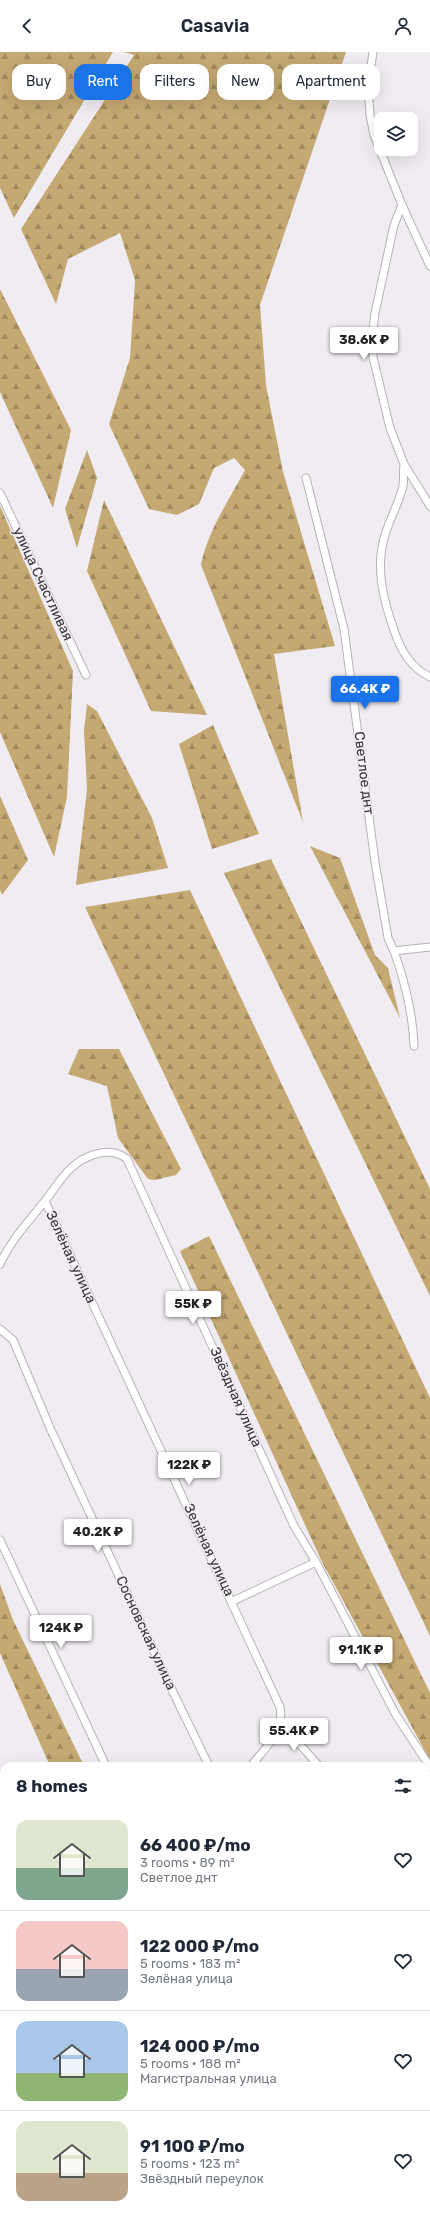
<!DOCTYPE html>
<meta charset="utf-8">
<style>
:root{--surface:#fff;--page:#f6f6f7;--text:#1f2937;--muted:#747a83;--line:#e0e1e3;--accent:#1a73e8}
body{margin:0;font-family:Rubik,sans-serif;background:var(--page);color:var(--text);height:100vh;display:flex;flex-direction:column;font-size:15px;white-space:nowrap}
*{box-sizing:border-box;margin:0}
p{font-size:13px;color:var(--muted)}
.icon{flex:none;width:22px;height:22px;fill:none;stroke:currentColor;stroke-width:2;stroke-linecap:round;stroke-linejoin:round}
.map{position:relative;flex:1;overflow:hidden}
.details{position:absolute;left:0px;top:1710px;width:430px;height:456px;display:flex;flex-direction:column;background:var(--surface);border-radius:12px 12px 0 0;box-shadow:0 4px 16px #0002}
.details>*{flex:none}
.banner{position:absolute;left:12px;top:12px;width:406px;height:36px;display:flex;gap:8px}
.buttons{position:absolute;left:374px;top:60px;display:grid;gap:8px}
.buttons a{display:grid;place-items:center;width:44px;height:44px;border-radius:8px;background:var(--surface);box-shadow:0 4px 16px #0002;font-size:20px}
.price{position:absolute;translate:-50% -34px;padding:0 9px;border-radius:4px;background:#fff;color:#222;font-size:13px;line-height:26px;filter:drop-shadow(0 1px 2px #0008)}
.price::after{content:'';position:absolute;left:50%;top:24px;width:12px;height:9px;margin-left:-6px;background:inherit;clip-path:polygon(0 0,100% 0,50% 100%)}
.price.active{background:var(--accent);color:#fff}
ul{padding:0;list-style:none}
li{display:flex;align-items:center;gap:12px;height:100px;padding:0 16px}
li+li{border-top:1px solid var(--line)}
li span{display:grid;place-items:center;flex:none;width:112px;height:80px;border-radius:12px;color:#555}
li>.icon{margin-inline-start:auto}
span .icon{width:48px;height:48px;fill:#fffc;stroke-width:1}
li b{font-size:17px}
h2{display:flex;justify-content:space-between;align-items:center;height:48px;padding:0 16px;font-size:17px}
.chip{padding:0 14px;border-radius:12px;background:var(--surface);box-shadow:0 4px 16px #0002;font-size:14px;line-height:36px}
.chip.active{background:var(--accent);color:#fff}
header{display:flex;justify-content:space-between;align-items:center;height:52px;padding:0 16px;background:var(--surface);font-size:18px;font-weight:600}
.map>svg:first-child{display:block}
.forest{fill:url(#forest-firs)}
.wetland{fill:url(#wetland-marsh)}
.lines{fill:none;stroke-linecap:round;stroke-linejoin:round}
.stream{stroke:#a98d58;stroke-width:2.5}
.street-casing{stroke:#b6b2b7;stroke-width:9}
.street{stroke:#fff;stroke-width:7}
.labels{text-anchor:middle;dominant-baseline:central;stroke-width:3;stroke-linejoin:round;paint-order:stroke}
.street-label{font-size:14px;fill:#373537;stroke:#f1ecf2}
</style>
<header><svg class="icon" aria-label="back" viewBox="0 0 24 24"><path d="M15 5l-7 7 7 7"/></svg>Casavia<svg class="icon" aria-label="person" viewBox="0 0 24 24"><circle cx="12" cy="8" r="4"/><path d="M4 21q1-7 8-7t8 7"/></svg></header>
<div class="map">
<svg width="430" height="2166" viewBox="0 0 430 2166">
<defs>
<pattern id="forest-firs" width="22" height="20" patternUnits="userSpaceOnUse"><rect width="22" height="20" fill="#c5a973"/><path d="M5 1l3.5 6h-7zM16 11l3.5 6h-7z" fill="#a18a5f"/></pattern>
<pattern id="wetland-marsh" width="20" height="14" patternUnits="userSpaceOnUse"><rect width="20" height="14" fill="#dcc497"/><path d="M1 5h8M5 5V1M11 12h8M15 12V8" fill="none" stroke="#bda983"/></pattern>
</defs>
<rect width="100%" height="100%" fill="#f1ecf2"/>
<path class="forest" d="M0,0H113L14,166L0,136Z
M124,0H346L260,253L266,333L283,420L335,594L274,602L303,770L201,513C208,478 228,450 245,418L234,406L214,416L199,452L177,463L149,457L109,372L130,306L135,228L120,181L68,207L56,252L21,177L134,3Z
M0,237L71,378L53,456L0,340Z
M87,398L97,426L77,496L65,457Z
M104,448L207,663L151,659L87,519Z
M0,454L73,619L67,745L54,805L0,680Z
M87,652L97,659L152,766L168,816L76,833L87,737L84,679Z
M213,673L259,782L212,797L179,692Z
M0,744L28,808L2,843L0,838Z
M310,794L340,806L375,903L388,916L400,966Z
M271,807L430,1137V1244L224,821Z
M190,838L430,1346V1584L85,855Z
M79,997H119L181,1117L176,1123L155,1128L148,1127L118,1086L107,1034L68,1022Z
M209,1184L430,1641V1708L322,1510L180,1199Z
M0,1532L13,1568L84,1714H50L0,1601Z
M430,1747V1869L426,1870V1749Z
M4,1783V2162H80L78,2166H0V1784Z
M430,1960V2010L426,2013V1961Z
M108,2162H190L188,2166H106Z"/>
<path class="wetland" d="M0,1721L4,1731V1878L0,1872Z
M43,2162H135L133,2166H42Z"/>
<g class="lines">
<path class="stream" d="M0,1744L4,1754
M426,1913L430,1912
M89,2166L91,2162"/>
<defs>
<path id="street" d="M373,0L368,34L370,63L374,83L402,153L430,214
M402,153L394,173L375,261L372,286L373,305L390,376L404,412L430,454
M404,413C403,420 404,427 403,434C399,451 390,466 385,483C375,516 383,547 394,578C400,597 411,616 430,625
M306,426L344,577L375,810L388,886L394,899
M0,441L86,623
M414,994C413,960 405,930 394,899L430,895
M45,1149L280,1655C285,1679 265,1696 251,1714
M0,1212C11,1188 28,1170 45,1149C53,1139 60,1127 69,1118C84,1103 110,1093 127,1107L294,1474L316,1510L233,1549
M0,1277L13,1288L51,1378L172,1638L209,1714
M0,1488L106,1714
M316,1510L396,1663L430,1715
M280,1674L288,1679L319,1714
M426,1876L430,1874
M426,2059L430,2061
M204,2166L206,2162
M366,2166L368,2162"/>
</defs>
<use href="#street" class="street-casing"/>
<use href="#street" class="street"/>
</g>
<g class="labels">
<g class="street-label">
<text transform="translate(43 532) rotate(65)">улица Счастливая</text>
<text transform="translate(364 721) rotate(83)">Светлое днт</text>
<text transform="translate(71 1205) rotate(65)">Зелёная улица</text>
<text transform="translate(236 1345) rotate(66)">Звёздная улица</text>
<text transform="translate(209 1498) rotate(65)">Зелёная улица</text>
<text transform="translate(146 1581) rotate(65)">Сосновская улица</text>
</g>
</g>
</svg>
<div class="buttons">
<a><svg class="icon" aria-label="layers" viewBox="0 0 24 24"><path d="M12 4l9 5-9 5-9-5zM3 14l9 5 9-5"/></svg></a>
</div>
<b class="price" style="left:364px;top:309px">38.6K ₽</b>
<b class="price active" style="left:365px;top:658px">66.4K ₽</b>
<b class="price" style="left:193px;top:1273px">55K ₽</b>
<b class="price" style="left:189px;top:1434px">122K ₽</b>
<b class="price" style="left:98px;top:1501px">40.2K ₽</b>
<b class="price" style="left:61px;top:1597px">124K ₽</b>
<b class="price" style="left:361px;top:1619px">91.1K ₽</b>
<b class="price" style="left:294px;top:1700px">55.4K ₽</b>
<div class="banner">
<a class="chip">Buy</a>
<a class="chip active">Rent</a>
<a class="chip">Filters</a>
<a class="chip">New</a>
<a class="chip">Apartment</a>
</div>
<section class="details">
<h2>8 homes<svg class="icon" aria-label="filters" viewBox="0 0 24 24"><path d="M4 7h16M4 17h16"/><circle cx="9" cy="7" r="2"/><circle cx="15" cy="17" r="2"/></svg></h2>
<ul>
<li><span style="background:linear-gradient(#dfe7d0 60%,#7fa58c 0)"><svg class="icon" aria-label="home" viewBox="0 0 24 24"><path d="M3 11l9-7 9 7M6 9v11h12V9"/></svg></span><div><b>66 400 ₽/mo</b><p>3 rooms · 89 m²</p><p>Светлое днт</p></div><svg class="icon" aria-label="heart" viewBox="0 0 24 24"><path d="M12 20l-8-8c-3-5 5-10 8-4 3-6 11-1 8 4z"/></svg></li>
<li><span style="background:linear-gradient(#f6c9c9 60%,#9aa5b1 0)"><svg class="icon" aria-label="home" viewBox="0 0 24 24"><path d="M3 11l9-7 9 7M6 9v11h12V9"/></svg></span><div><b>122 000 ₽/mo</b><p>5 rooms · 183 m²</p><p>Зелёная улица</p></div><svg class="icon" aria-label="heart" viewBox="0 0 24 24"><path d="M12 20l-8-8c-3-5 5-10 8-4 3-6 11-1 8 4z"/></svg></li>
<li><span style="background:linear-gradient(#a9c7e8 65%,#8fb573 0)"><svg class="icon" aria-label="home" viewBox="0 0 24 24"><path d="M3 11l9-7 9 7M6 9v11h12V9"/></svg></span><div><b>124 000 ₽/mo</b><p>5 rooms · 188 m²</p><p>Магистральная улица</p></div><svg class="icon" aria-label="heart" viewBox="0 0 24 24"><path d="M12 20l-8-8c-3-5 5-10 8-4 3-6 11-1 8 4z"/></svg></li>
<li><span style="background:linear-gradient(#dfe7d0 65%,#b9a48a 0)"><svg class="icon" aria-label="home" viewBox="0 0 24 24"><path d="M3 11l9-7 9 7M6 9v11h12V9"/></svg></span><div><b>91 100 ₽/mo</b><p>5 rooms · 123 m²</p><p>Звёздный переулок</p></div><svg class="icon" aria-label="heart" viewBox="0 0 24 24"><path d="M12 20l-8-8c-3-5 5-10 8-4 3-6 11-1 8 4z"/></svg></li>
</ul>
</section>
</div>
